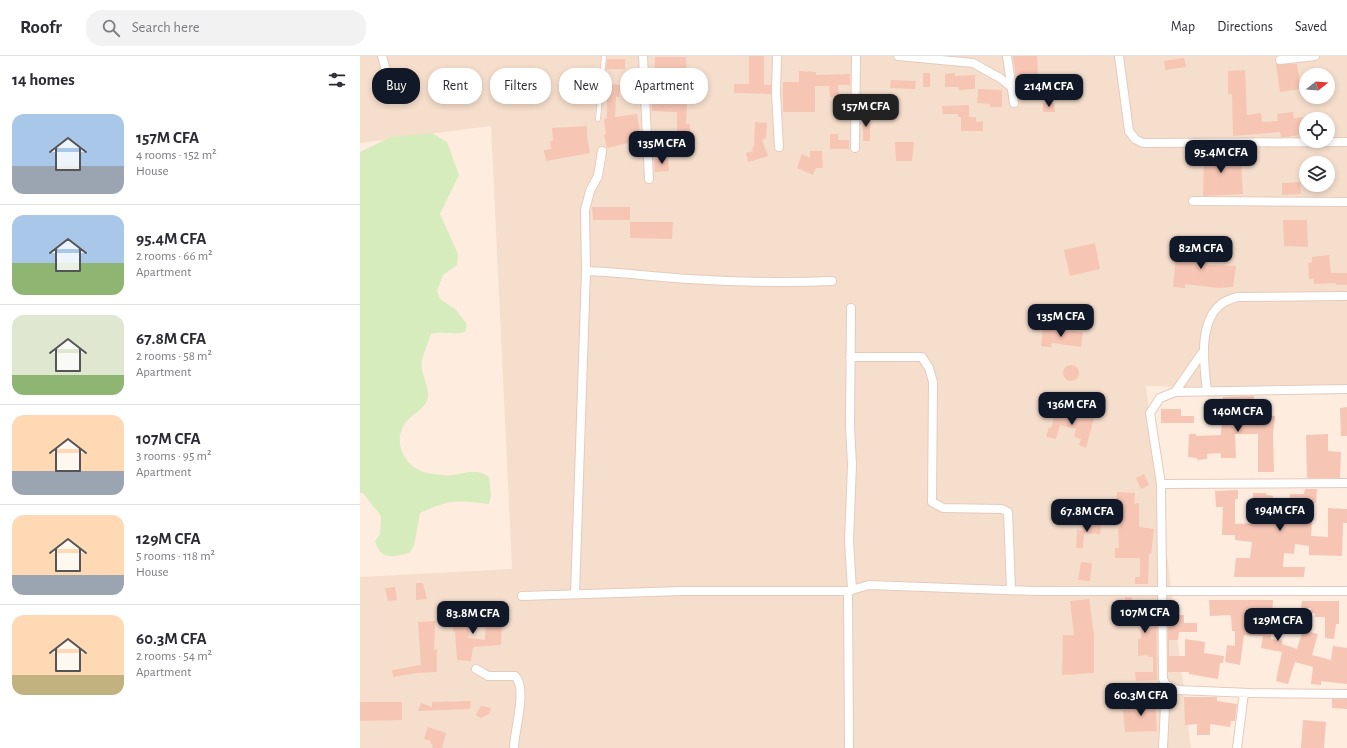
<!DOCTYPE html>
<meta charset="utf-8">
<style>
:root{--surface:#fff;--page:#f2f2f3;--text:#2b2b33;--muted:#7c7c81;--line:#e1e1e2;--accent:#111827}
body{margin:0;font-family:"Alegreya Sans",sans-serif;background:var(--page);color:var(--text);height:100vh;display:flex;flex-direction:column;font-size:15px;white-space:nowrap}
*{box-sizing:border-box;margin:0}
p{font-size:13px;color:var(--muted)}
.icon{flex:none;width:22px;height:22px;fill:none;stroke:currentColor;stroke-width:2;stroke-linecap:round;stroke-linejoin:round}
.map{position:relative;flex:1;overflow:hidden}
.sheet{display:flex;flex-direction:column;background:var(--surface);width:360px}
.sheet>*{flex:none}
.banner{position:absolute;left:12px;top:12px;width:380px;height:36px;display:flex;gap:8px}
.needle{width:26px;rotate:73deg}
.fabs{position:absolute;left:939px;top:12px;display:grid;gap:8px}
.fabs a{display:grid;place-items:center;width:36px;height:36px;border-radius:50%;background:var(--surface);box-shadow:0 2px 6px #0003;font-size:20px}
.price{position:absolute;translate:-50% -34px;padding:0 9px;border-radius:8px;background:var(--accent);color:#fff;font-size:13px;line-height:26px;filter:drop-shadow(0 1px 2px #0008)}
.price::after{content:'';position:absolute;left:50%;top:24px;width:12px;height:9px;margin-left:-6px;background:inherit;clip-path:polygon(0 0,100% 0,50% 100%)}
.price.on{background:#222;color:#fff}
ul{padding:0;list-style:none}
li{display:flex;align-items:center;gap:12px;height:100px;padding:0 12px}
li+li{border-top:1px solid var(--line)}
li span{display:grid;place-items:center;flex:none;width:112px;height:80px;border-radius:12px;color:#555}
li>.icon{margin-inline-start:auto}
span .icon{width:48px;height:48px;fill:#fffc;stroke-width:1}
li b{font-size:17px}
h2{display:flex;justify-content:space-between;align-items:center;height:48px;padding:0 12px;font-size:17px}
.pill{padding:0 14px;border-radius:16px;background:var(--surface);box-shadow:0 2px 6px #0003;font-size:14px;line-height:36px}
.pill.on{background:var(--accent);color:#fff}
header{display:flex;align-items:center;gap:24px;box-sizing:border-box;height:56px;padding:0 20px;background:var(--surface);border-bottom:1px solid var(--line)}
header strong{font-size:19px}
nav{display:flex;gap:22px;margin-inline-start:auto;font-size:14px}
.search{width:280px;height:36px;background:var(--page);display:flex;align-items:center;gap:10px;box-sizing:border-box;padding:0 14px;border-radius:16px;color:var(--muted);font-size:15px}
main{display:flex;flex:1;min-height:0}
.map>svg:first-child{display:block}
.residential{fill:#f6decc;fill-rule:evenodd}
.green{fill:#d7ecbc}
.building{fill:#f6c5b4}
.lines{fill:none;stroke-linecap:round;stroke-linejoin:round}
.service-casing{stroke:#e5cabd;stroke-width:5.5}
.minor-casing{stroke:#e5cabd;stroke-width:10}
.service{stroke:#fff;stroke-width:4}
.minor{stroke:#fff;stroke-width:8}
</style>
<header>
<strong>Roofr</strong>
<div class="search"><svg class="icon" aria-label="search" viewBox="0 0 24 24"><circle cx="10" cy="10" r="6"/><path d="M15 15l6 6"/></svg>Search here</div>
<nav><a>Map</a><a>Directions</a><a>Saved</a></nav>
</header>
<main>
<section class="sheet">
<h2>14 homes<svg class="icon" aria-label="filters" viewBox="0 0 24 24"><path d="M4 7h16M4 17h16"/><circle cx="9" cy="7" r="2"/><circle cx="15" cy="17" r="2"/></svg></h2>
<ul>
<li><span style="background:linear-gradient(#a9c7e8 65%,#9aa5b1 0)"><svg class="icon" aria-label="home" viewBox="0 0 24 24"><path d="M3 11l9-7 9 7M6 9v11h12V9"/></svg></span><div><b>157M CFA</b><p>4 rooms · 152 m²</p><p>House</p></div></li>
<li><span style="background:linear-gradient(#a9c7e8 60%,#8fb573 0)"><svg class="icon" aria-label="home" viewBox="0 0 24 24"><path d="M3 11l9-7 9 7M6 9v11h12V9"/></svg></span><div><b>95.4M CFA</b><p>2 rooms · 66 m²</p><p>Apartment</p></div></li>
<li><span style="background:linear-gradient(#dfe7d0 75%,#8fb573 0)"><svg class="icon" aria-label="home" viewBox="0 0 24 24"><path d="M3 11l9-7 9 7M6 9v11h12V9"/></svg></span><div><b>67.8M CFA</b><p>2 rooms · 58 m²</p><p>Apartment</p></div></li>
<li><span style="background:linear-gradient(#ffd9b3 70%,#9aa5b1 0)"><svg class="icon" aria-label="home" viewBox="0 0 24 24"><path d="M3 11l9-7 9 7M6 9v11h12V9"/></svg></span><div><b>107M CFA</b><p>3 rooms · 95 m²</p><p>Apartment</p></div></li>
<li><span style="background:linear-gradient(#ffd9b3 75%,#9aa5b1 0)"><svg class="icon" aria-label="home" viewBox="0 0 24 24"><path d="M3 11l9-7 9 7M6 9v11h12V9"/></svg></span><div><b>129M CFA</b><p>5 rooms · 118 m²</p><p>House</p></div></li>
<li><span style="background:linear-gradient(#ffd9b3 75%,#c2b280 0)"><svg class="icon" aria-label="home" viewBox="0 0 24 24"><path d="M3 11l9-7 9 7M6 9v11h12V9"/></svg></span><div><b>60.3M CFA</b><p>2 rooms · 54 m²</p><p>Apartment</p></div></li>
</ul>
</section>
<div class="map">
<svg width="987" height="692" viewBox="0 0 987 692">
<rect width="100%" height="100%" fill="#feeddf"/>
<path class="residential" d="M0,0H987V336L786,330L831,692H0V521L152,513L131,70L0,87ZM946,19H968V41H946ZM946,63H968V85H946ZM946,107H968V129H946Z"/>
<path class="green" d="M72,77L87,86L99,119L80,158L98,198L97,209L83,219L77,235L80,243L95,253L107,268L105,276C93,279 83,275 71,278C68,288 60,303 62,313C63,322 69,331 68,340C67,352 55,356 47,365C32,382 42,407 61,415C67,418 76,418 82,419C100,422 111,409 129,421L131,439L129,448C97,444 90,443 60,457L54,490L49,497C32,501 21,505 15,485L20,478L21,460L3,437H0V96L31,81Z"/>
<path class="building" d="M389,0H404V29H411V38L374,37V28H389Z
M653,0H677L678,21L656,23Z
M295,1H326L328,30L326,68H330V82H317V56L292,55V39L315,40L316,25L294,24Z
M824,2L826,11L805,14L804,5Z
M247,3H265V13H246Z
M916,8H937L941,33L920,36Z
M885,14L887,59L901,57L902,66L918,65L917,58L933,56L934,62L946,61V78L926,81H921L920,76L873,80L872,38H868V15Z
M439,15L456,16V19L490,18V29H478L479,40L470,41L469,30H455V56H423V26H439Z
M563,17H570V31H563Z
M595,17V20L615,19V33L599,34V31H585V18Z
M531,24L556,25L555,33L530,32Z
M247,28L262,29V37L259,36V41H256L255,61L277,58L281,84L247,92L244,79L246,78L244,63L247,62Z
M618,33L642,34V51H630V48L617,47Z
M683,47H694L695,56H683Z
M609,49V61H616V66L623,65V75H601V61H598V58H583L582,50Z
M503,59H510V85H503Z
M395,66L407,67L406,82L402,84L408,100L388,106L386,97L393,95L392,92L394,91Z
M227,70V80L230,97L186,105L184,94L191,93L190,85H193L192,72Z
M470,78H478V84H489V93H470Z
M535,86H554L552,105H536Z
M841,92H862L863,106L881,105L883,138L843,140L844,105H842Z
M450,95H462L463,112H456L453,119L437,112L442,98L450,102Z
M308,102L309,115L295,116L294,103Z
M940,126L941,138L922,139V127Z
M232,151H270V164H233Z
M923,164H947L948,191L924,190Z
M270,166H313L312,183L270,182Z
M735,187L740,213L710,220L704,194Z
M817,191L849,192L848,209L876,210L873,231L858,232L825,228V232L813,231Z
M969,199L971,217H987V229H976V227L954,228V223H949L948,207L952,206V201Z
M683,272L723,276L721,291L692,287L691,291L681,290Z
M703 317a8 8 0 1 1 16 0a8 8 0 1 1-16 0Z
M894,340L893,359L915,360L913,378L914,416H898V378H875L876,402H861V397L847,398V403L837,404V402L828,401L829,378H836V380L861,379L863,341Z
M987,351V380H981L980,352Z
M697,353L734,362L726,392L719,389L721,383L714,381L716,373L700,369L696,383L686,381L689,371L691,372Z
M801,353H821V360H834V367H801Z
M968,378V395L981,396L980,422H947L946,379Z
M784,418L789,429L781,433L776,422Z
M945,433H957L956,447H953L951,480L968,481V452L987,453V467H983L982,500L949,499V490L935,488L934,498L924,497L923,511H945L944,521H874L876,502H890L892,486L875,484V479H862L863,451H856L855,435L878,434V443H875V468L893,467V437H906L907,439L913,440V445L929,446L930,438H944Z
M757,436L775,437L774,448L779,447V471L794,473L791,498H789L788,528H775V521H780V502H755V492H759L758,471H760L756,447Z
M724,467H741L740,478L724,477L723,492H716L717,474L723,475Z
M721,506L732,507L730,525L718,524Z
M56,527H63L67,543L56,544Z
M35,531L37,544L28,545L25,532Z
M765,541H772V549L796,548L797,624L776,625L775,616H793V601H788V599L778,600V583H781V562H764L763,549H765Z
M729,543L734,579V617L702,619L703,579H714L710,545Z
M849,544H913L911,583L923,585L922,588L937,593L943,574L958,578L952,599L971,604L973,590L987,592V628L961,625V629L951,628L953,611L935,606L928,628L916,625L922,596L901,592L903,580L884,579L880,609L865,606L867,589L875,590V575H872L871,559L850,560Z
M942,545H979V568H976L974,583L965,582V561H955V557H950L951,552H941Z
M94,552L111,554L108,582L125,584L126,566L142,568L141,589L113,591L111,605L97,604L95,576L93,575Z
M808,559H824V567H837V576H819L818,584H809V600H825V583L845,586L844,597L864,600L863,607H860L858,623L829,618V616H808Z
M75,565L74,594L77,593V616L56,617L33,621L32,614L61,609L58,566Z
M824,641H857V645L877,648L875,665H871L870,671L850,668V679H837V668L825,669Z
M795,642L797,675L765,676L763,654L777,653L776,643Z
M972,643H987V653L972,652Z
M111,645L110,653L58,655L61,647L72,651V646Z
M0,646H42V664L0,665Z
M121,650L131,652L129,658L121,662L116,659Z
M943,664L966,666L964,692H941Z
M68,671L86,677L82,692H72L73,689L70,687L71,685L64,683Z"/>
<g class="lines">
<defs>
<path id="service" d="M238,63L244,0"/>
<path id="minor" d="M22,0L28,22
M283,0L289,123
M417,0L416,37L419,91
M538,0L613,7L640,22L651,31
M647,0L654,47
M759,0L769,75L775,83L783,87L987,86
M920,4L955,0
M495,92L496,0
M833,145L987,146
M226,215L225,154L230,135L238,120L242,95
M491,252L490,370L492,409L489,485L492,534
M490,301H562L569,312L573,326L572,446L583,452L642,453L648,456L651,534
M987,333L815,336L800,342L790,357L801,428L803,623L806,629L818,634L890,637L987,638
M847,335C844,309 838,268 860,249C864,245 871,243 877,241L987,240
M815,336L842,297
M801,428L987,427
M488,535L489,692
M215,538L226,215C260,216 294,221 329,223C377,226 424,227 472,225
M162,540L322,535H488L509,529L675,535H987
M116,613L128,620H155C168,632 154,675 154,692
M803,692L806,629
M877,692L884,637"/>
</defs>
<use href="#service" class="service-casing"/>
<use href="#minor" class="minor-casing"/>
<use href="#service" class="service"/>
<use href="#minor" class="minor"/>
</g>
</svg>
<div class="fabs">
<a><svg class="needle" viewBox="-14 -14 28 28"><path d="M0-13l5 13h-10z" fill="#e53935"/><path d="M0 13l5-13h-10z" fill="#7c7c81"/></svg></a>
<a><svg class="icon" aria-label="locate" viewBox="0 0 24 24"><circle cx="12" cy="12" r="6"/><path d="M12 2v4M12 18v4M2 12h4M18 12h4"/></svg></a>
<a><svg class="icon" aria-label="layers" viewBox="0 0 24 24"><path d="M12 4l9 5-9 5-9-5zM3 14l9 5 9-5"/></svg></a>
</div>
<b class="price" style="left:689px;top:52px">214M CFA</b>
<b class="price on" style="left:506px;top:72px">157M CFA</b>
<b class="price" style="left:302px;top:109px">135M CFA</b>
<b class="price" style="left:861px;top:118px">95.4M CFA</b>
<b class="price" style="left:841px;top:214px">82M CFA</b>
<b class="price" style="left:701px;top:282px">135M CFA</b>
<b class="price" style="left:712px;top:370px">136M CFA</b>
<b class="price" style="left:878px;top:377px">140M CFA</b>
<b class="price" style="left:920px;top:476px">194M CFA</b>
<b class="price" style="left:727px;top:477px">67.8M CFA</b>
<b class="price" style="left:785px;top:578px">107M CFA</b>
<b class="price" style="left:113px;top:579px">83.8M CFA</b>
<b class="price" style="left:918px;top:586px">129M CFA</b>
<b class="price" style="left:781px;top:661px">60.3M CFA</b>
<div class="banner">
<a class="pill on">Buy</a>
<a class="pill">Rent</a>
<a class="pill">Filters</a>
<a class="pill">New</a>
<a class="pill">Apartment</a>
</div>
</div>
</main>
